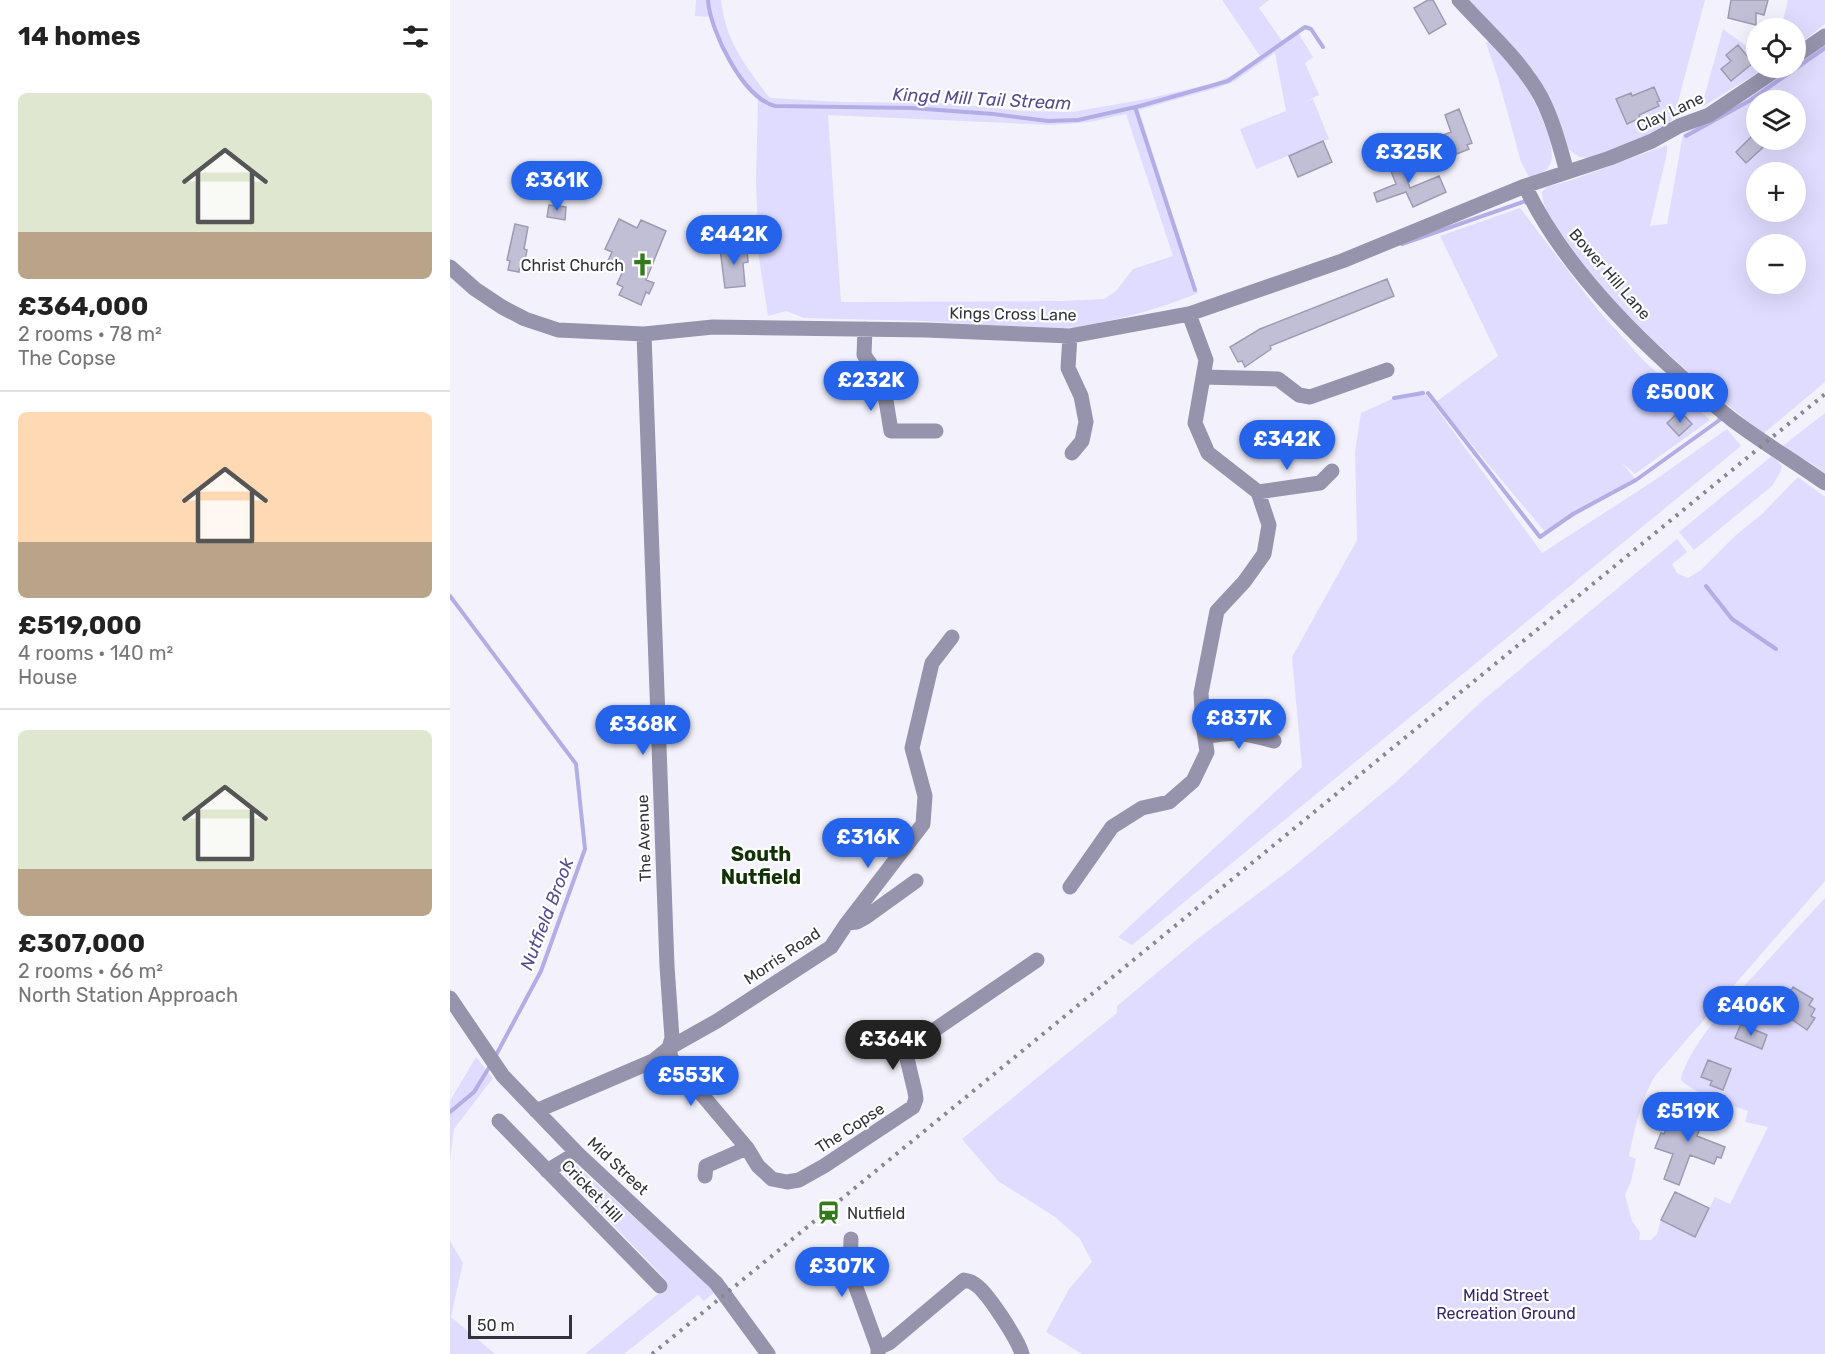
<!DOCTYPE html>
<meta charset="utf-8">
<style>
:root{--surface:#fff;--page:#f6f6f6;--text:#222;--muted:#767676;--line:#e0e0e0;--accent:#2563eb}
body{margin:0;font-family:Rubik,sans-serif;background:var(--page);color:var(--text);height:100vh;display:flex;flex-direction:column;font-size:22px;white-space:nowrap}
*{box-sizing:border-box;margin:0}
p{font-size:20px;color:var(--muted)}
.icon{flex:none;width:33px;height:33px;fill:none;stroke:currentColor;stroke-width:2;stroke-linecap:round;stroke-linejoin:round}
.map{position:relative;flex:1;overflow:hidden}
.side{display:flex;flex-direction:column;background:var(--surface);width:450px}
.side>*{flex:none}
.tools{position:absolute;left:1296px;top:18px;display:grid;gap:12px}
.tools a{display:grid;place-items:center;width:60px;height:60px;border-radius:50%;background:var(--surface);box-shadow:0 6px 24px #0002;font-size:30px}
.scale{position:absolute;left:18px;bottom:15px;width:104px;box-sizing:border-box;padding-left:6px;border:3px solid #33333c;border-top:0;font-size:16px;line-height:21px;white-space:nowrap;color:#33333c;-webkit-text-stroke:4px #fff;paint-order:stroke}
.price{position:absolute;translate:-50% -51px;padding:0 14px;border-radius:21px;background:var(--accent);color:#fff;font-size:20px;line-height:39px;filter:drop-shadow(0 2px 3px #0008)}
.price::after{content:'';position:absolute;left:50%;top:36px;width:18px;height:14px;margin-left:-9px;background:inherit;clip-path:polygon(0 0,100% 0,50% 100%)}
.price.selected{background:#222;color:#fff}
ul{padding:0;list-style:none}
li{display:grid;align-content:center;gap:12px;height:318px;padding:0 18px}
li+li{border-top:2px solid var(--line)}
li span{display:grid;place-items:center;height:186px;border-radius:9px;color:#555}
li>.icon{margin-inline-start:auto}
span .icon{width:108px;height:108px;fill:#fffc;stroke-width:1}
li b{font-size:26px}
h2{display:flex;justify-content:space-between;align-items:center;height:72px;padding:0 18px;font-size:26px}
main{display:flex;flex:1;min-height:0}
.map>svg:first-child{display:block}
.green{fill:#dfdcff;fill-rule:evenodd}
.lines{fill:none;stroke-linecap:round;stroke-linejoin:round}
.stream{stroke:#b3ade6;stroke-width:4}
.building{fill:#c1bfd6;stroke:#9d9bb1;stroke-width:1.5}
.minor{stroke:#9694ad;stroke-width:15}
.rail{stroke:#878790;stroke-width:4;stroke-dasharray:3 6;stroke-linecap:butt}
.labels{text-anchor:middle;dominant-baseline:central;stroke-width:4.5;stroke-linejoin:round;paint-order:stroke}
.street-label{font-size:16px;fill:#33333c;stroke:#fff}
.poi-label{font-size:16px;fill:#33333c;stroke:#fff;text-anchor:end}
.park-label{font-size:16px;fill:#36276a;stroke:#fff}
.water-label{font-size:18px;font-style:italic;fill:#574b91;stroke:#fff}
.quarter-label{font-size:20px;font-weight:bold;fill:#113206;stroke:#fff}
</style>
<main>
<section class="side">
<h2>14 homes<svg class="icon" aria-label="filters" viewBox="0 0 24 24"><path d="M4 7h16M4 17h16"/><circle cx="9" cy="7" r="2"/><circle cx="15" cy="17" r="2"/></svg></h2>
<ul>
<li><span style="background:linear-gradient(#dfe7d0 75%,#b9a48a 0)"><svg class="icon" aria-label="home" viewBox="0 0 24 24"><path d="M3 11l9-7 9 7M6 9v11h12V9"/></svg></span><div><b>£364,000</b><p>2 rooms · 78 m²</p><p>The Copse</p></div></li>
<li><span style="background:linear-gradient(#ffd9b3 70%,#b9a48a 0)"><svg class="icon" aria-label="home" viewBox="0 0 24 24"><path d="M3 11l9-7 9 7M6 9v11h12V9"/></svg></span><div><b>£519,000</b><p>4 rooms · 140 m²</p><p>House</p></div></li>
<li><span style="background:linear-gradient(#dfe7d0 75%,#b9a48a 0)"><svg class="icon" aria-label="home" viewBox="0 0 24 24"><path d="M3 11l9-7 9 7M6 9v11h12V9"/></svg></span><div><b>£307,000</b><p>2 rooms · 66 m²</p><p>North Station Approach</p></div></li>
</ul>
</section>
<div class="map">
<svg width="1375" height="1354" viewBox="0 0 1375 1354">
<rect width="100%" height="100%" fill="#f3f2fc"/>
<path class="green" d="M246,0H271C276,42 294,63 318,96L321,98L394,102L495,103L570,111L622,112L696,99L765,83L784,74L810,56L772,0H819L809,8L832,41L847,31L863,57L855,63L869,95L853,103L863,99L879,139L806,169L790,129L836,111L825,53L785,81L767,88L689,110L748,293C707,310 650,326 606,329L471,321L354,318L336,311L318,316L309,258L306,182L308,97L276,54L260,17L245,16ZM676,114L723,256L683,269L666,291L654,299L612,301L391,302L378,115L602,125L640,122Z
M1019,0H1255L1225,113L1220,123L1197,135L1142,158L1129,157L1118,149L1097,94L1084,71Z
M1338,0H1375V24L1346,47V28H1331Z
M1273,29L1306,53V68H1311L1312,70L1254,106L1252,105Z
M1039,41C1048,50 1058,59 1065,68C1077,85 1112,148 1099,166C1095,173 1086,175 1079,177L1071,162L1048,78L1036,43Z
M1375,43V382L1313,434C1242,375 1168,317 1116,240C1105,225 1093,211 1092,192L1097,187L1122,180L1217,145V153L1200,226L1217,224L1233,134L1302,95L1341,68H1346V64ZM1306,100H1346V140H1306ZM1306,172H1346V212H1306ZM1306,244H1346V284H1306Z
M1070,208L1148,310L1194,361L1260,420L1185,474L1172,463L1186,480L1096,533L986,402L1048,356L990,236Z
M973,390L1092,553L1202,482L1277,429L1291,446L682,945L668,937L852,767L842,657L907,540L905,452L911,413L944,398Z
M1375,413V473L1361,463L1330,448Z
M1323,455L1332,466L1330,473L1322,486L1244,550L1229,532Z
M1348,477L1375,497V881L1205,1076C1190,1101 1185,1128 1179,1156L1186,1159L1181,1181L1175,1195L1182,1221L1190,1232L1189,1240H1201L1207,1234L1211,1220L1245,1237L1265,1197L1280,1204L1318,1127L1295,1122L1298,1111C1278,1104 1246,1095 1231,1080C1232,1064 1262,1020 1275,1011C1281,1007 1287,1008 1293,1011L1297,1003L1293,993L1294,986L1375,898V1354H632L596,1332L619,1289L642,1262L630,1239L605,1217L548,1181L512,1139L667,1013V1006L750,937L842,868L947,781L1032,701L1227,539L1237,552L1222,564L1227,573L1238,578L1251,570L1286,535L1312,514Z
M26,1057L43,1078L4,1129L0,1159V1101Z
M126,1165L266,1291L254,1301L248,1295L174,1354H135L213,1290L215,1279L115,1175Z
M0,1241L13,1263L1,1317L45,1354H0Z"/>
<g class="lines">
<path class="stream" d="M258,0C260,31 293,98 325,106L462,108L543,114L598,121L628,120L690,106L778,81L855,27L861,29L873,47
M685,107L745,290
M1236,136L1299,101L1375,48
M952,244L1076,201L1077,203
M978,393L1090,537L1123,514L1186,480L1271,419L1269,417
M944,398L973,393
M1256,586L1282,619L1326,649
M0,596L126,764L135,849L91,971L45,1057
M0,1112L24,1092L40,1066"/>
</g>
<path class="building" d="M978,0H983L996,24L979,34L964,8Z
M1281,0H1318L1314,15L1306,13V25L1278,18Z
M1288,45L1303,63L1281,81L1271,69L1281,61L1276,55Z
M1204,87L1210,101L1207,102L1209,106L1189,115L1190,118L1177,124L1166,99L1181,93L1182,96Z
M1009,109L1022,143L1017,145L1019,149L994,159L991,150L980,154L976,142L1001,132L995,115Z
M1306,132V140H1321L1296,163L1286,152Z
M873,141L882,162L848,177L839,156Z
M946,148L960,188L989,176L996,192L963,207L956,192L927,202L924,193L946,184L934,153Z
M99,205L116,207L115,220L97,217Z
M169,219L187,228L191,220L216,231L196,280L204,283L199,294L196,292L191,305L169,295L173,287L167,284L173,271L157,263L162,252L155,249Z
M65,224L78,227L74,249L77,250L74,265L70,264L69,272L58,270L60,261L57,260Z
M297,247L298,262L293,263L295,286L275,288L270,249Z
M937,279L944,296L820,346L821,349L795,367L792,361L788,362L780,347L810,329Z
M1230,411L1242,424L1229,436L1217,423Z
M1343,987L1363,999L1359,1005L1365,1009L1361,1016L1365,1018L1357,1030L1330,1011Z
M1291,1024L1317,1035L1312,1049L1285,1038Z
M1258,1060L1281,1069L1273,1090L1260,1085L1262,1081L1251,1077Z
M1246,1097L1260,1103L1247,1136L1275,1147L1271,1158L1267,1157L1264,1164L1240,1155L1229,1185L1214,1179L1223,1154L1205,1148L1211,1133L1214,1134L1219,1122L1234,1128Z
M1225,1192L1259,1208L1245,1237L1211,1220Z"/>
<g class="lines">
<path class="minor" d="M1009,0C1037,31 1071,60 1091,97C1103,120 1110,147 1117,172
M1346,56L1375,36
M1075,186C1117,275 1204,356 1280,418C1310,441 1344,461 1375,483
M0,267L25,289L52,307L75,319L108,330L194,334L263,327L476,330L620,336L739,314L892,261L1075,186L1160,158L1202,141L1229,126L1259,115L1329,68
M415,329L414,355L433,382L441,431H486
M620,336L618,368L631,396L636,422L632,441L622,453
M753,377L828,379L849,395L860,397L937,370
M808,492L870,483L882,471
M502,637L482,663L462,748L475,796L473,824L397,923L381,947L267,1021L219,1048L221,1058L297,1148L308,1166L322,1179L337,1182L349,1180L374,1166L463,1107L466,1099L465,1092L455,1050L587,960
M755,737C784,731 796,733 824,741
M620,887L662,827L692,808L719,802L743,781L757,752L753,725L751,693L767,611L794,582L814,554L819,525L808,492L758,453L745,423L756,360L739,314
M397,923L407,922L416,917L466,881
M0,998L53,1076L127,1153L266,1283L318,1354
M86,1111L203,1061L219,1048L222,1038L217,966L194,334
M49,1121L210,1286
M97,1171L127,1153
M255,1176L256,1166L297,1148
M401,1239L400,1271L428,1348V1354
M428,1348L439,1343L514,1280C517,1281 521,1281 523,1283C536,1289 568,1340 572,1354"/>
<path class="rail" d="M202,1354L1375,394"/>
</g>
<defs>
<symbol id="church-bare" viewBox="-9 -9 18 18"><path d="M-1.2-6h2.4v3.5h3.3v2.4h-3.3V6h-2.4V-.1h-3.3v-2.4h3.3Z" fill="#347a1d" stroke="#fff" stroke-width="2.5" paint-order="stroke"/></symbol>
<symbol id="station-bare" viewBox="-9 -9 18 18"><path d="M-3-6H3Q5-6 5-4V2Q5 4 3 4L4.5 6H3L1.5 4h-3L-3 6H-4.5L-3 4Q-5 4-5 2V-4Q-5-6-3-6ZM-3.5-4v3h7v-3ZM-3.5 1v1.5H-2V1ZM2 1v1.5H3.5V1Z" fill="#347a1d" stroke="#fff" stroke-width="2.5" paint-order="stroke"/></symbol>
</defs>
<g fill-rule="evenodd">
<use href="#church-bare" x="176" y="248" width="33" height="33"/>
<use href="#station-bare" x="362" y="1196" width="33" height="33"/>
</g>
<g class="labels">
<g class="street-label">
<text transform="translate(1220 112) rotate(-25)">Clay Lane</text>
<text transform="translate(1160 274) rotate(49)">Bower Hill Lane</text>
<text transform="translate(563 314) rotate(1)">Kings Cross Lane</text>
<text transform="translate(194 838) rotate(-92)">The Avenue</text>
<text transform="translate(332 956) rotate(-34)">Morris Road</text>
<text transform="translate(400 1128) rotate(-33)">The Copse</text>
<text transform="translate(168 1166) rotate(43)">Mid Street</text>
<text transform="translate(142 1191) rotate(46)">Cricket Hill</text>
</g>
<g class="poi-label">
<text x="174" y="265">Christ Church</text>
<text x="397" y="1213" text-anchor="start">Nutfield</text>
</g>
<g class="park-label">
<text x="1056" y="1295">Midd Street<tspan x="1056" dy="18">Recreation Ground</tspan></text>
</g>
<g class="water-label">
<text transform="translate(532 99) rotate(3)">Kingd Mill Tail Stream</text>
<text transform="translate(97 914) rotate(-69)">Nutfield Brook</text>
</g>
<g class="quarter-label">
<text x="311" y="854">South<tspan x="311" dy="23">Nutfield</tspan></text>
</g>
</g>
</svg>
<div class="tools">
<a><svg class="icon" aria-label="locate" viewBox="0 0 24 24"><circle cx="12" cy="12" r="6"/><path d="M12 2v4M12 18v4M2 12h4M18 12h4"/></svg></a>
<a><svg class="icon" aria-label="layers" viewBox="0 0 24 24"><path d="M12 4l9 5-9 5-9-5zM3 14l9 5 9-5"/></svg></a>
<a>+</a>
<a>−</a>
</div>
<div class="scale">50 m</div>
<b class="price" style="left:959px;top:184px">£325K</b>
<b class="price" style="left:107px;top:212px">£361K</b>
<b class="price" style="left:284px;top:266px">£442K</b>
<b class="price" style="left:421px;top:412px">£232K</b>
<b class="price" style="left:1230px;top:424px">£500K</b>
<b class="price" style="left:837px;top:471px">£342K</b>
<b class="price" style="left:789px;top:750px">£837K</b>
<b class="price" style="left:193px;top:756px">£368K</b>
<b class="price" style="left:418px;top:869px">£316K</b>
<b class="price" style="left:1301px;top:1037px">£406K</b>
<b class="price selected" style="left:443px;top:1071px">£364K</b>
<b class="price" style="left:241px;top:1107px">£553K</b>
<b class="price" style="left:1238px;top:1143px">£519K</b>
<b class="price" style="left:392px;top:1298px">£307K</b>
</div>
</main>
